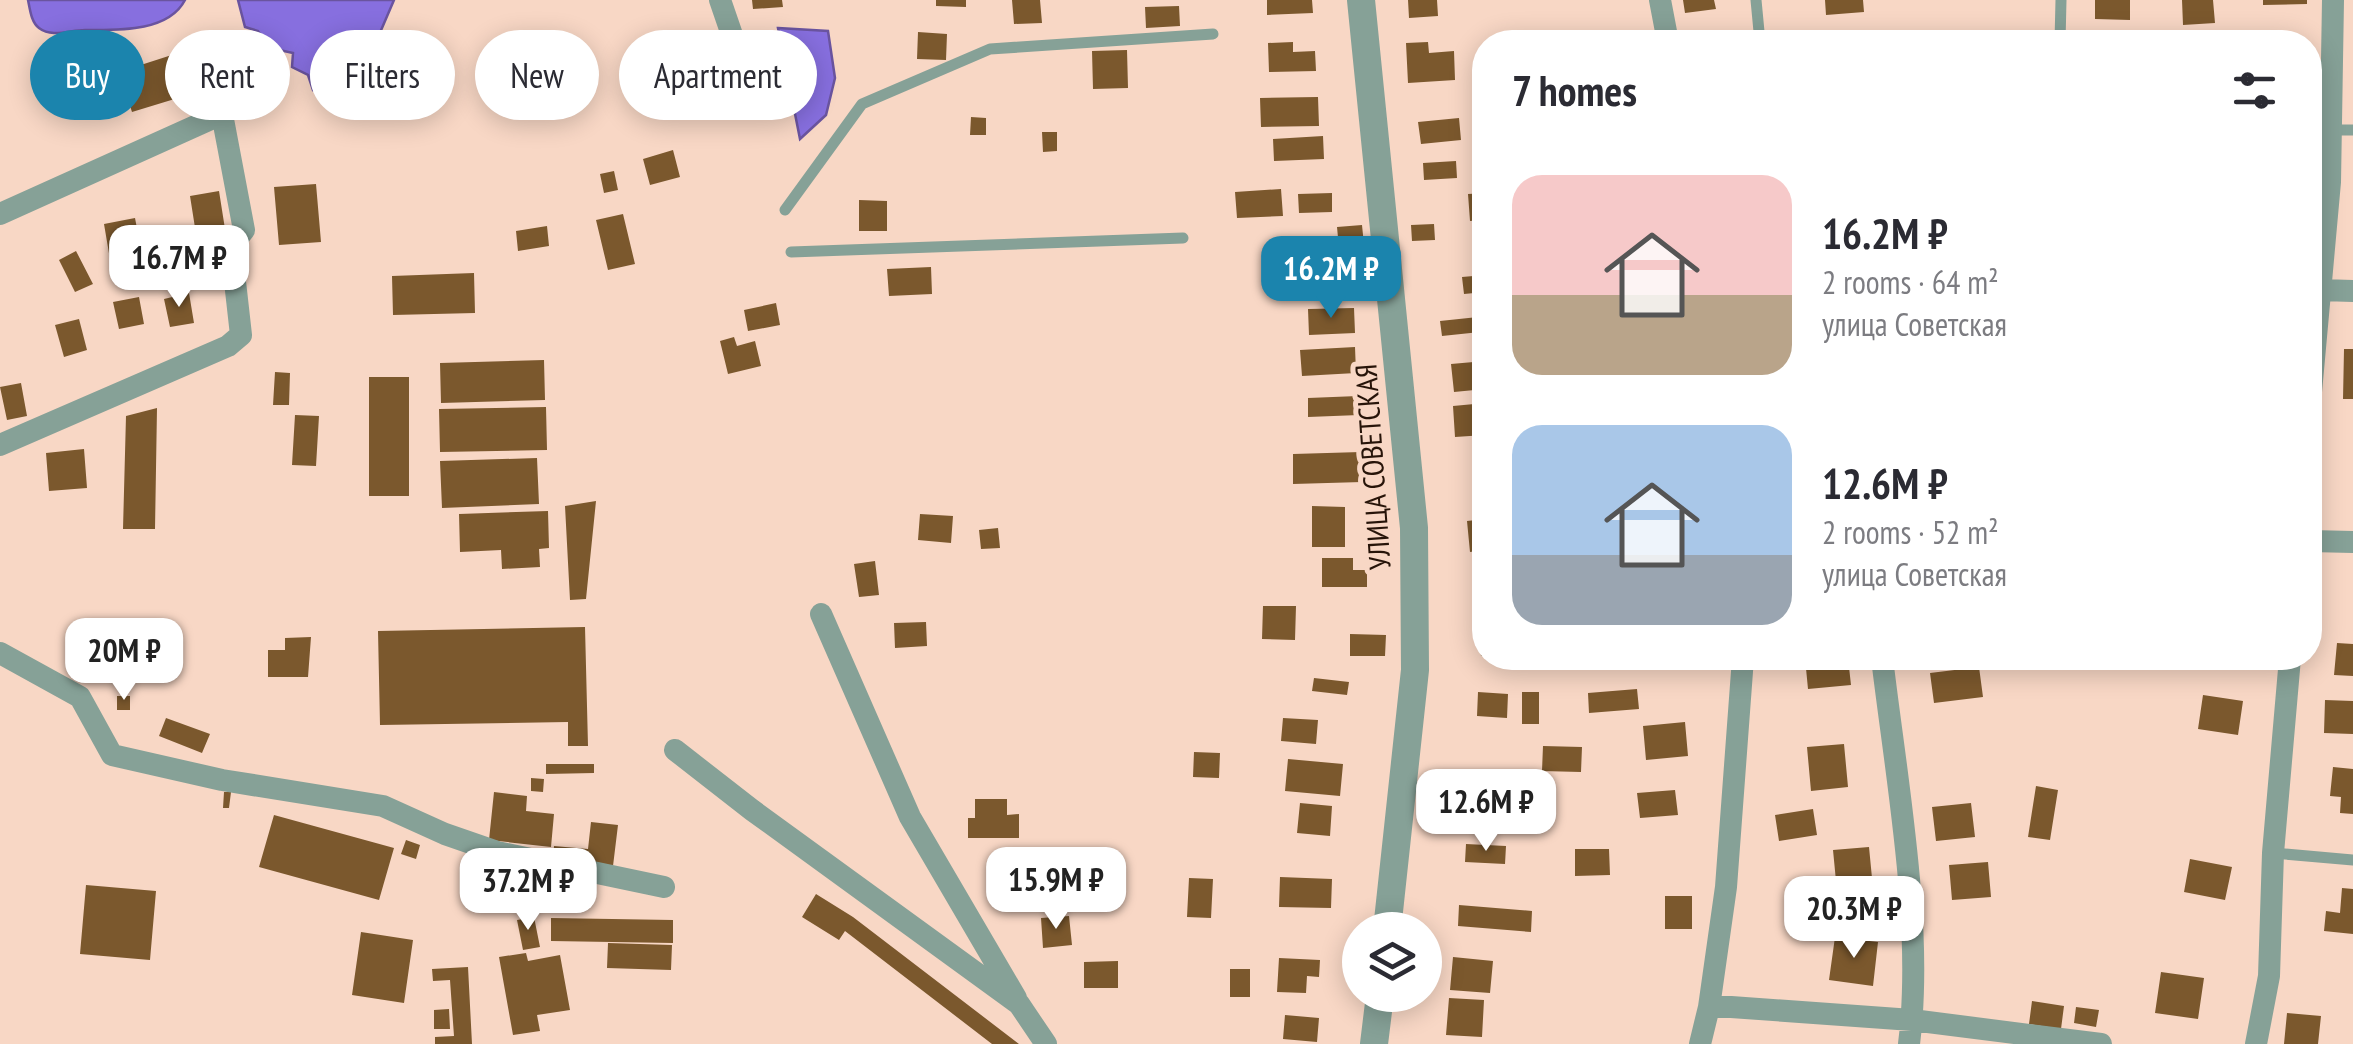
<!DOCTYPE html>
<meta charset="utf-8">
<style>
:root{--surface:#fff;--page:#f2f2f3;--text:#2b2b33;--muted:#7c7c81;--accent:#1b84ad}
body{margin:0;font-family:"PT Sans Narrow",sans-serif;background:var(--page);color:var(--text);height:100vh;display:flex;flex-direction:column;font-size:38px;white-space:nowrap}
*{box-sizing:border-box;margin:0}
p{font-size:32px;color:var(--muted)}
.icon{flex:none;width:55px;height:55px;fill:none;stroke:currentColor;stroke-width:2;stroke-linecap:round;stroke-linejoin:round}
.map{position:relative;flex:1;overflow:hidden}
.panel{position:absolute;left:1472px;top:30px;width:850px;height:640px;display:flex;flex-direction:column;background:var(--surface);border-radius:40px;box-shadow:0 5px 25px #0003}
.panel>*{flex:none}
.hud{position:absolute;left:30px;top:30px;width:950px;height:90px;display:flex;gap:20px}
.tools{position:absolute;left:1342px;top:912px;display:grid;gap:20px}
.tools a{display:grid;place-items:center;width:100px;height:100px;border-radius:50%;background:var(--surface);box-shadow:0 5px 25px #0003;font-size:50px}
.price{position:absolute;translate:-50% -85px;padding:0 22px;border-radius:20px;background:#fff;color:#222;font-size:32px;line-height:65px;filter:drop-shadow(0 2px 5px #0008)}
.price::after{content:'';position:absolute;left:50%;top:60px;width:30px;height:22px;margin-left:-15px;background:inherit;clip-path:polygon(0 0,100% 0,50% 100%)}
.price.on{background:var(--accent);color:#fff}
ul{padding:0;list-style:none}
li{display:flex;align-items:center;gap:30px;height:250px;padding:0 40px}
li span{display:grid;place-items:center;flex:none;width:280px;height:200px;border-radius:30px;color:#555}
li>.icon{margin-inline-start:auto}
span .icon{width:120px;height:120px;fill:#fffc;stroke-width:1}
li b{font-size:42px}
h2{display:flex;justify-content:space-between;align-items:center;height:120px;padding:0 40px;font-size:42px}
.tag{padding:0 35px;border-radius:45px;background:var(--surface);box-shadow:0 5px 25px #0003;font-size:35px;line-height:90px}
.tag.on{background:var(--accent);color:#fff}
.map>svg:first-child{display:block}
.water{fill:#876fdf;stroke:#6a549f;stroke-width:2.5}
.building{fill:#7b582d}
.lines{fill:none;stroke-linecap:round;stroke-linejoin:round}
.service{stroke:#86a197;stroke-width:11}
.minor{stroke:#86a197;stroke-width:22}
.tertiary{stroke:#86a197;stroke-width:28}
.labels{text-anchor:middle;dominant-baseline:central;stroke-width:10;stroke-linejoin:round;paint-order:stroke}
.street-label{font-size:30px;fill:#271409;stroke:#f8d7c5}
</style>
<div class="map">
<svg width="2353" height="1044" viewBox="0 0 2353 1044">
<rect width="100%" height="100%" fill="#f8d7c5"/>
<path class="water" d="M28,0H185C168,33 115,30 85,30C70,30 52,38 39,28C31,22 30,9 28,0Z
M238,0H394L379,35L397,52L357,81L313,90L308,75L292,67L293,53L270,48L258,31L245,27Z
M778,28L828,31L835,78L826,115L800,139Z"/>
<path class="building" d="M752,0H782L783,7L753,9Z
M936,0H966V7L936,6Z
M1012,0H1040L1042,23L1014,24Z
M1267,0H1312L1313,13L1267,15Z
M1408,0H1437L1438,16L1409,18Z
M1683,0H1714L1716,9L1685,13Z
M1825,0H1863L1864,12L1826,15Z
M2095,0H2130V20L2095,19Z
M2182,0H2213L2215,23L2183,25Z
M2263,0H2307V4L2263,5Z
M1179,6L1180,26L1146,28L1145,7Z
M918,32L947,34L946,60L917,59Z
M1293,42V52L1315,51L1316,71L1269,72L1268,43Z
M1428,42L1429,53L1454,51L1455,80L1408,83L1406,43Z
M1127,50L1128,88L1093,89L1092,51Z
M178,53L191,94L132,112L119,72Z
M1318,97L1319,126L1261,127L1260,98Z
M971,117L986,118V135H970Z
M1459,118L1461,140L1421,144L1418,122Z
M1042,132H1057V151L1043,152Z
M1323,136L1324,159L1274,161L1273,139Z
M673,150L680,177L650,185L643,159Z
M1456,161L1457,178L1424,180L1423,163Z
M614,171L618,190L604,193L600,174Z
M316,184L321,242L279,245L274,187Z
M1281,189L1283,216L1237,218L1235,192Z
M219,191L225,229L196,234L190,196Z
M1332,193V212L1299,213L1298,194Z
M1485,193V220L1470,221L1468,194Z
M859,200L887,201V231H859Z
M623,214L635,264L608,270L596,220Z
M135,218L143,260L111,265L104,224Z
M1434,224L1435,240L1412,241L1411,225Z
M1362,225L1364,245L1339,248L1337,227Z
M547,226L549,246L518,251L516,231Z
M1322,246L1323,262L1350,260L1351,285L1285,290L1284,259H1298V248Z
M76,251L93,284L75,292L59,260Z
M931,267L932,294L889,296L887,269Z
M474,273L475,313L393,315L392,276Z
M1485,275V292L1464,294L1462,277Z
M189,293L194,323L170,327L164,299Z
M139,297L144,324L119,329L113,302Z
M776,303L780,325L748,331L744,310Z
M1354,308L1355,333L1309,335L1308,309Z
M1478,317L1480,332L1442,336L1440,321Z
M79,319L87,350L64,357L55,325Z
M734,337L737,346L755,341L761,366L728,374L720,341Z
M1355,347L1356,373L1302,376L1300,350Z
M2344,349H2353V399H2343Z
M544,360L545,400L441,403L440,363Z
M1485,361V389L1454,392L1451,364Z
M275,372L290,373L289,405H273Z
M369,377H409V496H369Z
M21,383L27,416L7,420L0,387Z
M1358,396L1359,415L1308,417V398Z
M1485,403V435L1455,437L1453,406Z
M546,407L547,450L440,452L439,409Z
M157,408L155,529H123L126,416Z
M295,415L319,416L316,466L292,465Z
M84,449L87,488L49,491L46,453Z
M1361,452L1362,482L1293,484V454Z
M537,458L539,504L442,508L440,461Z
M596,501L586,599L570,600L565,506Z
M1312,506L1345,507V547H1312Z
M548,511L549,548L539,549L540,567L502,569L501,550L460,552L459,514Z
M920,514L953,516L951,543L918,540Z
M1485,519V550L1470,552L1467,521Z
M998,528L1000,548L981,549L979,530Z
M1322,558H1353V570H1367V587H1322Z
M875,561L879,595L859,597L854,564Z
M1485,569V595L1474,596L1472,570Z
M1263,606H1296L1295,640L1262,639Z
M926,622L927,646L895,648L894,623Z
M1485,623V655L1481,656L1478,624Z
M585,627L588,746H568V722L380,725L378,631Z
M1350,634L1386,635L1385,656H1350Z
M311,637L308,677H268V650H285V638Z
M2337,643L2353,644V676L2334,675Z
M1805,658H1848L1851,685L1808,689Z
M1979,667L1983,697L1934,703L1930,673Z
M1314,678L1349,682L1347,695L1312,691Z
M1637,689L1639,709L1589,713L1588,693Z
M1478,692L1508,694L1507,718L1477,716Z
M1522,692H1539V724H1522Z
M2203,695L2243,701L2238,735L2198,729Z
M117,696H130V710H117Z
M2325,700L2353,701V734L2324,733Z
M166,718L210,734L202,753L159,736Z
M1283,718L1318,720L1316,744L1281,741Z
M1685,722L1688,756L1646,760L1643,726Z
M1844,744L1848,787L1811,791L1807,747Z
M1543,746L1582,747L1581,772L1542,771Z
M1194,752L1220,753L1219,778L1193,777Z
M1288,759L1343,764L1340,796L1285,791Z
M546,764H594V773L546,774Z
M2333,767L2353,769V814L2340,813L2341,797L2330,796Z
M531,778L544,779L543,792L531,791Z
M2036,786L2058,790L2050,840L2028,837Z
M1675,790L1678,815L1640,818L1637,793Z
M224,792H231L229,808H223Z
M494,792L527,796L526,811L554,814L551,847L489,840Z
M975,799H1007V815L1019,814V838H968V818H975Z
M1300,803L1332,806L1330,836L1297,833Z
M1971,803L1975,837L1936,841L1932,807Z
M1813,809L1817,835L1779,841L1775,815Z
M274,815L394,848L379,900L259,867Z
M591,822L618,825L613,866L553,860L554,846L588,849Z
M406,840L420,845L416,859L401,854Z
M1466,844L1506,846L1505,864L1465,862Z
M1869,847L1872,878L1836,881L1833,850Z
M1575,849H1609L1610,875L1575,876Z
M2190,859L2232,867L2225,900L2184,892Z
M1988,862L1991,897L1952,900L1949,865Z
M1280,877L1332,879L1331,908L1279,907Z
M1189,878L1213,879L1211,918L1187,917Z
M86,885L156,891L150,960L80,954Z
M2342,888L2353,889V934L2324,931L2326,911L2340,913Z
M816,894L853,917L1019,1044H992L845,931L839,940L802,917Z
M1665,896H1692V929H1665Z
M1459,905L1532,911L1531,932L1458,926Z
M1069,916L1072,945L1043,948L1041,918Z
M534,917L540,947L523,950L517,920Z
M551,918L673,920V943L551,941Z
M361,932L413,940L404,1003L352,995Z
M1835,937L1878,942L1873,986L1829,980Z
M608,943L672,945L671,970L607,968Z
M526,953L528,961L560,955L570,1010L537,1015L540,1031L513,1035L499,957Z
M1453,957L1493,961L1490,993L1450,990Z
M1279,958L1320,960L1319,977L1307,976L1306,993L1277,992Z
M1118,961V988H1084V962Z
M468,967L472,1044H435V1037L454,1036L450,980L433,981L432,969Z
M1230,969H1250V997H1230Z
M2161,972L2204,978L2198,1019L2155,1013Z
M1449,998L1484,1000L1482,1037L1446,1035Z
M2032,1001L2064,1006L2061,1029L2029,1024Z
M2076,1007L2099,1010L2096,1027L2074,1023Z
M449,1009L450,1029H434V1010Z
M2287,1013L2321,1016L2318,1044H2284Z
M1285,1015L1319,1018L1317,1042L1283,1039Z"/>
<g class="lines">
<path class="service" d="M1756,0L1760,42
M2060,42L2061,0
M2331,130H2353
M785,210L862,104L990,49L1213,34
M791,252L1183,238
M2273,853L2353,860"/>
<path class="minor" d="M720,0L742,64
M1660,0L1668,42
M0,214L222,114L244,230L231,246L241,335L228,346L0,445
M2321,290L2353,291
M2310,403L2330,182L2333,0
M2310,541L2353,542
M821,614L910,817L1016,998
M0,653L80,697L112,755L222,780L383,806L445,834L497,852L664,887
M1882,658C1896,777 1924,926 1909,1044
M675,750L752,810L1019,1004L1046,1044
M1709,1007L1726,887L1743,658
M1700,1044L1709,1007H1731L1912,1020L2101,1044
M2256,1044L2269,976L2273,853L2290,658"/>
<path class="tertiary" d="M1361,0L1414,528L1415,670L1387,930
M1374,1044L1380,995"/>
</g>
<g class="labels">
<g class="street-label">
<text transform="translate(1372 467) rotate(-94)">УЛИЦА СОВЕТСКАЯ</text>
</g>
</g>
</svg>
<div class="tools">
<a><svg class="icon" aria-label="layers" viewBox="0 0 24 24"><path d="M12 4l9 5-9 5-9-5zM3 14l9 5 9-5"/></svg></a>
</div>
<b class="price" style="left:179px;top:310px">16.7M ₽</b>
<b class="price on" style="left:1331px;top:321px">16.2M ₽</b>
<b class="price" style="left:124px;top:703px">20M ₽</b>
<b class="price" style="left:1486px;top:854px">12.6M ₽</b>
<b class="price" style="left:1056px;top:932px">15.9M ₽</b>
<b class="price" style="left:528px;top:933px">37.2M ₽</b>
<b class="price" style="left:1854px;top:961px">20.3M ₽</b>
<div class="hud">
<a class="tag on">Buy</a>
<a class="tag">Rent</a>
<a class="tag">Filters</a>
<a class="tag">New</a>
<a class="tag">Apartment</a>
</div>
<section class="panel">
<h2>7 homes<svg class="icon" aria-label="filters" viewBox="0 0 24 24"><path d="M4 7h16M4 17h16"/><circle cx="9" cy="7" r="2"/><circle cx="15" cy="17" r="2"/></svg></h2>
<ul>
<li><span style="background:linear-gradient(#f6c9c9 60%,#b9a48a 0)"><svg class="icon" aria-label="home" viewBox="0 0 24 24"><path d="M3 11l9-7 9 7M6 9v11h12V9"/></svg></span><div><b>16.2M ₽</b><p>2 rooms · 64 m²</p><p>улица Советская</p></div></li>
<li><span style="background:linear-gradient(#a9c7e8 65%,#9aa5b1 0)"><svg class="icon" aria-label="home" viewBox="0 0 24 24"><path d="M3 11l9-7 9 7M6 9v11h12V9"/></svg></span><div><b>12.6M ₽</b><p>2 rooms · 52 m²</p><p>улица Советская</p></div></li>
</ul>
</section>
</div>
